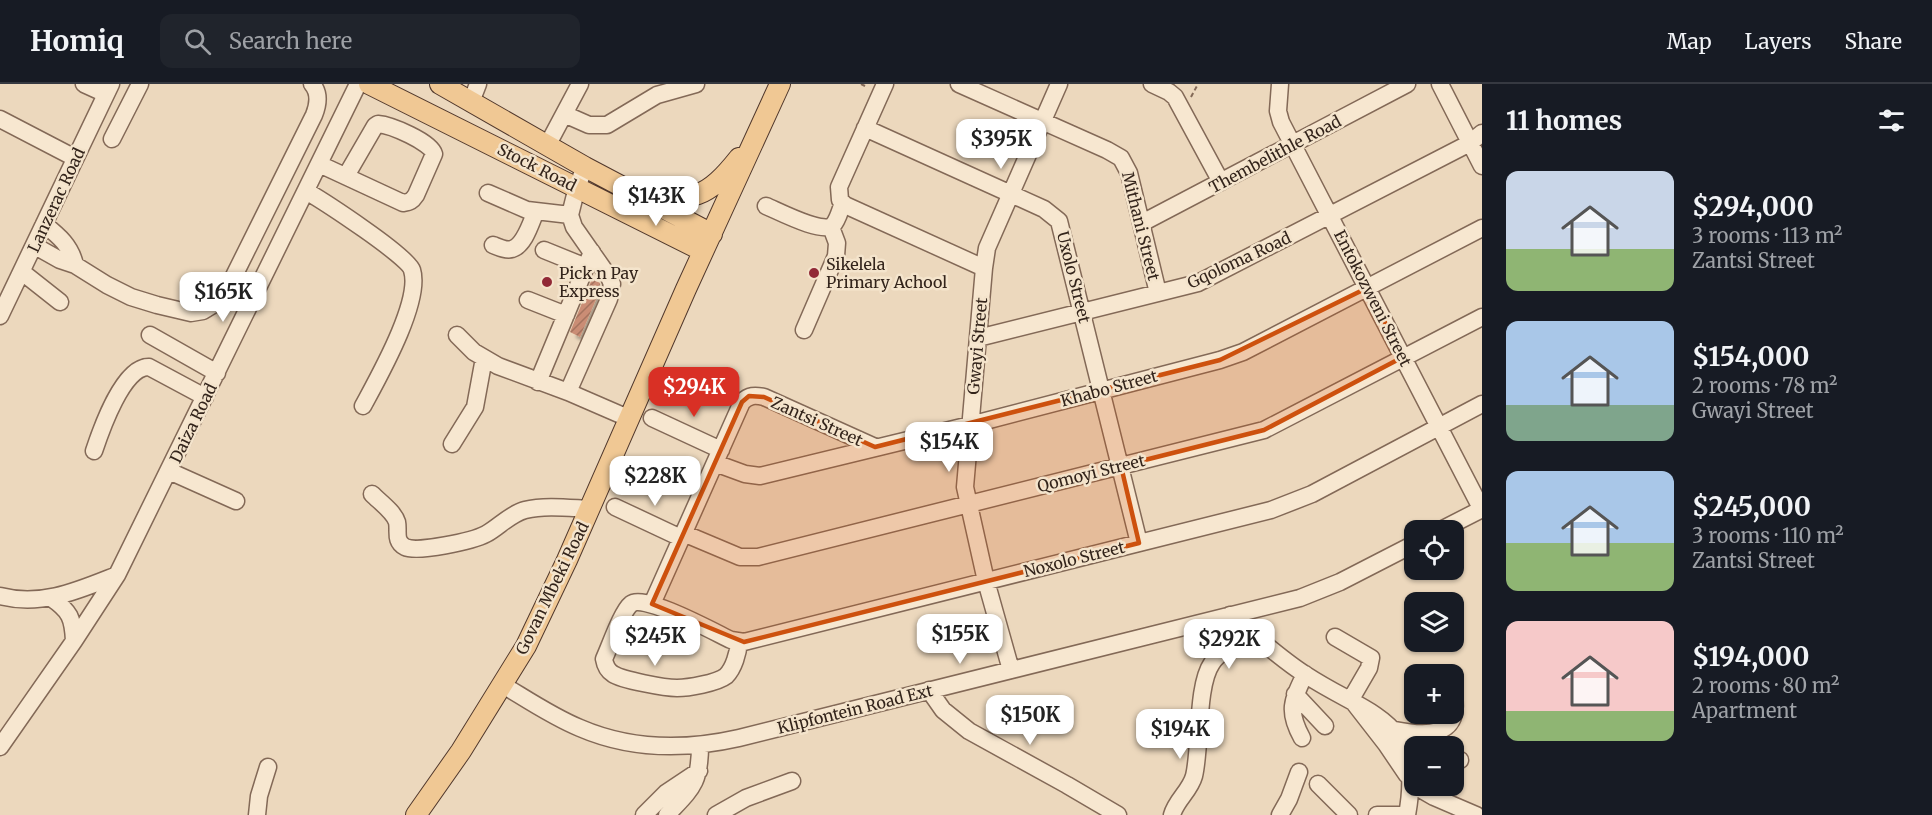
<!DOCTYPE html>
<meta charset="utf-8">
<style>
:root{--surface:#171b24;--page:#20242c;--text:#f1f3f6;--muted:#9ea1a6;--line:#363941;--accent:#d93025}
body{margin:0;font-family:Merriweather,serif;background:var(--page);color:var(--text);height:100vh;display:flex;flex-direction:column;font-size:22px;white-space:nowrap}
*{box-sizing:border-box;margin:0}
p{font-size:20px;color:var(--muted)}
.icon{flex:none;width:33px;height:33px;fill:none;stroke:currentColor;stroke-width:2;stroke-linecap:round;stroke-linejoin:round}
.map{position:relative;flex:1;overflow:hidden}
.details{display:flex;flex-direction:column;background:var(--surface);width:450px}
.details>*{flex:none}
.fabs{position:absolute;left:1404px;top:436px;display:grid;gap:12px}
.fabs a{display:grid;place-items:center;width:60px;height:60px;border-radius:12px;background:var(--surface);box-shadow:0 2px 4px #0004;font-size:30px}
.price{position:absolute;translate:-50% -51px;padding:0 14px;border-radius:12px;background:#fff;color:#222;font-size:20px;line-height:39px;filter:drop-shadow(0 2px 3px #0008)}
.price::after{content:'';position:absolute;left:50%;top:36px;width:18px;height:14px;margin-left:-9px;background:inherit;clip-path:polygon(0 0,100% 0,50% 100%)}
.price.on{background:var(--accent);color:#fff}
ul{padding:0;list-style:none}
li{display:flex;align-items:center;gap:18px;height:150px;padding:0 24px}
li span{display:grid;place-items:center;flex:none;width:168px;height:120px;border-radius:12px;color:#555}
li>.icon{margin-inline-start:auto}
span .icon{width:72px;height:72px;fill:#fffc;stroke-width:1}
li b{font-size:26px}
h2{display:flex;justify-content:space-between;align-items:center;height:72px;padding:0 24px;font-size:26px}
header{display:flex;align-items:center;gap:36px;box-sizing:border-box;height:84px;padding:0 30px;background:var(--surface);border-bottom:2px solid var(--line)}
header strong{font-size:28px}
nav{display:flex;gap:33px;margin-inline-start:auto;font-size:21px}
.search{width:420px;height:54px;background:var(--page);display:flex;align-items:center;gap:15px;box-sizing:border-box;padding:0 21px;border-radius:12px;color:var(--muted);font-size:22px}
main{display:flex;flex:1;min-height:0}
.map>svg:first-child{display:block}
.building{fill:url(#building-hatch);filter:url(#shadow)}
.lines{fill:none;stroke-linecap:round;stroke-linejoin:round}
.minor-casing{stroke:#836957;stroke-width:19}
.major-casing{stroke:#51382c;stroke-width:22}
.path{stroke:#836957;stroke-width:2;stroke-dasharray:4.5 3;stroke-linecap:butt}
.minor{stroke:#f7e7d0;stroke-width:16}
.major{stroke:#f0c894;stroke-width:20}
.marked{fill:#cd510e;fill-opacity:0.2;stroke:#cd510e;stroke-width:4.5;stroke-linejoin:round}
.poi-dot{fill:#912936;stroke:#f4e4cc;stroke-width:2}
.labels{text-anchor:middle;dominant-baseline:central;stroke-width:5;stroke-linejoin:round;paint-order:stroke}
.street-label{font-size:16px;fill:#33241b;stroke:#f4e4cc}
.poi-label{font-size:16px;fill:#33241b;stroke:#f4e4cc;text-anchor:start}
</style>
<header>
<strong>Homiq</strong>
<div class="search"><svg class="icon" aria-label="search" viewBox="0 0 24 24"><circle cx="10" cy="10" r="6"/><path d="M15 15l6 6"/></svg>Search here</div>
<nav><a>Map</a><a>Layers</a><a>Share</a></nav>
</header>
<main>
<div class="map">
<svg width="1482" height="731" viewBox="0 0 1482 731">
<defs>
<pattern id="building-hatch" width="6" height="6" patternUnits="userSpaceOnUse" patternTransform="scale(1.5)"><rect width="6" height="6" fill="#ca8d74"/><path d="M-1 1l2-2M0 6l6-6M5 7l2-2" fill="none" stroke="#a5735e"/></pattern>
<filter id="shadow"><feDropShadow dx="5.5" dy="5.5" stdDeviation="1.5" flood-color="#0004"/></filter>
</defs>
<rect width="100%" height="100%" fill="#ecd8bd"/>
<path class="building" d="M592,195L600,199V206L580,253L570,248Z"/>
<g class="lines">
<defs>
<path id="minor" d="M84,0L106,10
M885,0L839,103L840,116L845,121L984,184
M959,0L1107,66L1121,74L1129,89L1158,209
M1152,0L1169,8L1175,13L1221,98
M1280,0L1278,27L1281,38L1482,426
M1440,0L1482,82
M471,18L478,0
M564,30L589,41H607L657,11L696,0
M0,35L75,74
M865,44L1044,125L1059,137L1139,459
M112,55L140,0
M547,62L580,0
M319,80L403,119C410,118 412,117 416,111L434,70C431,58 391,41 378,40L375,42L346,92
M585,83L577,103L570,131L574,143L609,193L612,200L609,215L568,308L628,334
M306,107C323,117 408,172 412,186C422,217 378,294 363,322
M488,109L527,126L570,131
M766,122C778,127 824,151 833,141C838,136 840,126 843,119
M1142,139L1407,0
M44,140C59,152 71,162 75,181
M493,161C498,163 506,167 512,165C525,161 531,138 536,127
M35,162L60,176L75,181L107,201L131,213L157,221L191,229L203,227L221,216L225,210L314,31C318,21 320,9 312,0
M544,166L586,183
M22,188L60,218
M528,216L566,231
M0,232L111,0
M804,246L836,172L837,159L831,143
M150,251L217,289
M457,251L474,268L498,282L568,308
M978,254L1198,199L1470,59L1482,49
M538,298L592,168
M652,334L721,366
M452,360L475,323L484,274
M94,367C101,346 123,282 149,283L205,313
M715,379L745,390L760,392L970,341L1220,276L1243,268L1482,144
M169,387L236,417
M372,410C380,418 394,428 397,438C399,447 394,457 405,463C417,469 473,457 486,450C499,443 510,430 525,426C545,421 569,424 589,425
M615,423L681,454
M1439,447L1482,425
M683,449L740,473H758L1264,346L1482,233
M0,512C42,523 79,506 117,491
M51,514C70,527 73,534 74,557
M652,520L742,318C749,311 755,311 764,313L875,363
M1230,531C1255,551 1279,574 1306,591C1370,633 1425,634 1407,731
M1335,553L1371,574L1369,584L1351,615L1386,660L1407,691
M739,558C738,569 734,584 726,592C717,599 688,604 677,604C665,604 622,596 613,590C608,587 605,581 604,575C610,562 622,527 631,520C643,509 716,549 731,556L744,558L1271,426L1312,410L1482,320
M1011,586L986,497L965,403L984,184L987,164L1059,0
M503,601C528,616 553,633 580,644C631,666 686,666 739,654L1300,514L1340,498L1414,460
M929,606L943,626L969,647L1067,701L1118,731
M1295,610L1325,642
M1395,646C1425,652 1460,654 1454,613
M1302,654C1287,627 1292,617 1305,590
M0,663L74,557L117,491L358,0
M1454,676H1460
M1318,700L1349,731
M1415,702L1434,713L1476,731
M257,731L259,712L268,683
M644,731L666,709L699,687
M667,731C692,704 700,700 700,661
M716,731L746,714L792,697
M1172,731C1176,716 1190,707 1194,692C1201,664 1196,602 1212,579C1220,566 1241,558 1254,550
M1280,731L1289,715L1299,688
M1377,731H1406"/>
<path id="major" d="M369,0L703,167
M440,0L585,83L712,150
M643,108C692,120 708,113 739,74
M416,731L461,667L526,562L567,476L686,205L780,0"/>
</defs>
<use href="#minor" class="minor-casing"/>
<use href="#major" class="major-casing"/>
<path class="path" d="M861,0L867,3
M1191,13L1198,0"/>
<use href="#minor" class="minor"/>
<use href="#major" class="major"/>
</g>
<path class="marked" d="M1367,204L1403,273L1264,346L1121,382L1139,459L744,558L652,520L742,318L749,312L764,313L875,363L1220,276Z"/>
<g class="poi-dot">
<circle cx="814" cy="189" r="6"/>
<circle cx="547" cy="198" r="6"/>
</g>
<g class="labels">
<g class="street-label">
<text transform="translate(1275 70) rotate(-28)">Thembelithle Road</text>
<text transform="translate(537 83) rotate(27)">Stock Road</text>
<text transform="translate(56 116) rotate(-65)">Lanzerac Road</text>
<text transform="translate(1141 142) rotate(76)">Mithani Street</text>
<text transform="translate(1239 176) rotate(-25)">Gqoloma Road</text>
<text transform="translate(1074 193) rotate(76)">Uxolo Street</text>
<text transform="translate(1373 214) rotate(63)">Entokozweni Street</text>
<text transform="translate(977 262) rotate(-85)">Gwayi Street</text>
<text transform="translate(1109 304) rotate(-15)">Khabo Street</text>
<text transform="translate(817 337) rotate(24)">Zantsi Street</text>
<text transform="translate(193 339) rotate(-64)">Daiza Road</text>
<text transform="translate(1091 389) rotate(-14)">Qomoyi Street</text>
<text transform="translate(1074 475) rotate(-14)">Noxolo Street</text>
<text transform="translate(552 504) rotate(-64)">Govan Mbeki Road</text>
<text transform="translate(855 625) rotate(-14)">Klipfontein Road Ext</text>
</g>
<g class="poi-label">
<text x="826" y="180">Sikelela<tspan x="826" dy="18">Primary Achool</tspan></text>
<text x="559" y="189">Pick n Pay<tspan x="559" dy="18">Express</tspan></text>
</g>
</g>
</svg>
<div class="fabs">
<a><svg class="icon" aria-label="locate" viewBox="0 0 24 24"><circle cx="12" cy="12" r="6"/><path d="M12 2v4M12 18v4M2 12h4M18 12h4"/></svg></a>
<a><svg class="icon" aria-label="layers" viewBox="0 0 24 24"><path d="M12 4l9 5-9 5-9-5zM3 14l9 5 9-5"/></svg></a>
<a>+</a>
<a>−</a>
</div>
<b class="price" style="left:1001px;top:86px">$395K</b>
<b class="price" style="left:656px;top:143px">$143K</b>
<b class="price" style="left:223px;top:239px">$165K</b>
<b class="price on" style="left:694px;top:334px">$294K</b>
<b class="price" style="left:949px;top:389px">$154K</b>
<b class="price" style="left:655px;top:423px">$228K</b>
<b class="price" style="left:960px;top:581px">$155K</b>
<b class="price" style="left:655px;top:583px">$245K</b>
<b class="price" style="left:1229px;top:586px">$292K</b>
<b class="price" style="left:1030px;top:662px">$150K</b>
<b class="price" style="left:1180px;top:676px">$194K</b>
</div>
<section class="details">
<h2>11 homes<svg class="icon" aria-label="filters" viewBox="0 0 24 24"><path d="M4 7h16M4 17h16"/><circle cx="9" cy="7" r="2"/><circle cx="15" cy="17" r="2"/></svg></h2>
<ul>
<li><span style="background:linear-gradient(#c9d6e8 65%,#8fb573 0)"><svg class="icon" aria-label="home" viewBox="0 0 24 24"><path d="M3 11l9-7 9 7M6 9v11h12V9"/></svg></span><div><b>$294,000</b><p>3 rooms · 113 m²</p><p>Zantsi Street</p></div></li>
<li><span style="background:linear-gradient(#a9c7e8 70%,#7fa58c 0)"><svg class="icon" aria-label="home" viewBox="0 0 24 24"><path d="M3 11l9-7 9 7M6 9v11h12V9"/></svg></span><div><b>$154,000</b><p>2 rooms · 78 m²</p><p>Gwayi Street</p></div></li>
<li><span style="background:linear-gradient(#a9c7e8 60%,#8fb573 0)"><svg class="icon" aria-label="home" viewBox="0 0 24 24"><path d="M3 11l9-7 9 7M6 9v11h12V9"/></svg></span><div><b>$245,000</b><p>3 rooms · 110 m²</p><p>Zantsi Street</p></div></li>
<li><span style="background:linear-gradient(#f6c9c9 75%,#8fb573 0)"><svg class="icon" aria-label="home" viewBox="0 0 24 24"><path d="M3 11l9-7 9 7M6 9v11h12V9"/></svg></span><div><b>$194,000</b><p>2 rooms · 80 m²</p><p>Apartment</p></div></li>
</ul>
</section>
</main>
